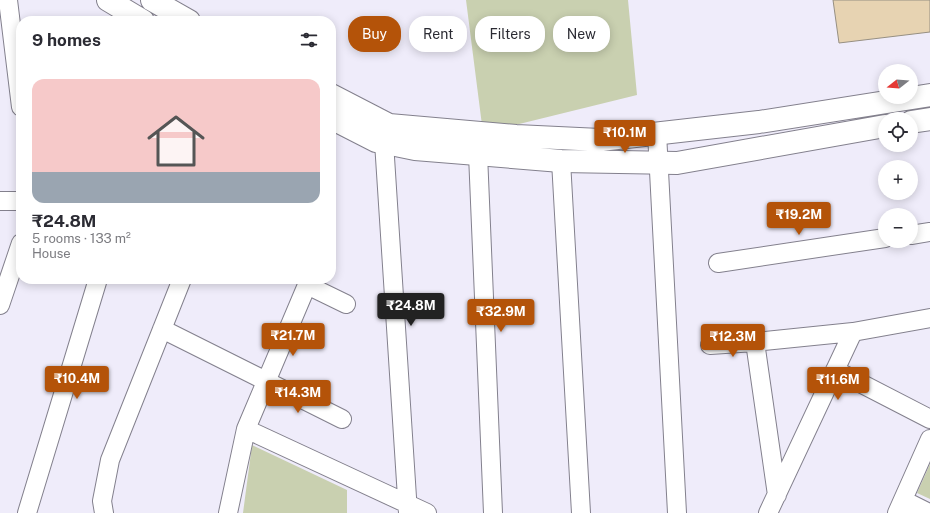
<!DOCTYPE html>
<meta charset="utf-8">
<style>
:root{--surface:#fff;--page:#f7f7f7;--text:#2b2b33;--muted:#7c7c81;--accent:#b45309}
body{margin:0;font-family:"Public Sans",sans-serif;background:var(--page);color:var(--text);height:100vh;display:flex;flex-direction:column;font-size:15px;white-space:nowrap}
*{box-sizing:border-box;margin:0}
p{font-size:13px;color:var(--muted)}
.icon{flex:none;width:22px;height:22px;fill:none;stroke:currentColor;stroke-width:2;stroke-linecap:round;stroke-linejoin:round}
.map{position:relative;flex:1;overflow:hidden}
.drawer{position:absolute;left:16px;top:16px;width:320px;height:268px;display:flex;flex-direction:column;background:var(--surface);border-radius:16px;box-shadow:0 2px 10px #0003}
.drawer>*{flex:none}
.hud{position:absolute;left:348px;top:16px;width:380px;height:36px;display:flex;gap:8px}
.needle{width:26px;rotate:253deg}
.controls{position:absolute;left:878px;top:64px;display:grid;gap:8px}
.controls a{display:grid;place-items:center;width:40px;height:40px;border-radius:50%;background:var(--surface);box-shadow:0 2px 10px #0003;font-size:20px}
.price{position:absolute;translate:-50% -34px;padding:0 9px;border-radius:4px;background:var(--accent);color:#fff;font-size:13px;line-height:26px;filter:drop-shadow(0 1px 2px #0008)}
.price::after{content:'';position:absolute;left:50%;top:24px;width:12px;height:9px;margin-left:-6px;background:inherit;clip-path:polygon(0 0,100% 0,50% 100%)}
.price.active{background:#222;color:#fff}
ul{padding:0;list-style:none}
li{display:grid;align-content:center;gap:8px;height:212px;padding:0 16px}
li span{display:grid;place-items:center;height:124px;border-radius:12px;color:#555}
li>.icon{margin-inline-start:auto}
span .icon{width:72px;height:72px;fill:#fffc;stroke-width:1}
li b{font-size:17px}
h2{display:flex;justify-content:space-between;align-items:center;height:48px;padding:0 16px;font-size:17px}
.chip{padding:0 14px;border-radius:16px;background:var(--surface);box-shadow:0 2px 10px #0003;font-size:14px;line-height:36px}
.chip.active{background:var(--accent);color:#fff}
.map>svg:first-child{display:block}
.green{fill:#c9d0b0}
.building{fill:#e7d3b2;stroke:#968f82}
.lines{fill:none;stroke-linecap:round;stroke-linejoin:round}
.street-casing{stroke:#83808d;stroke-width:20}
.secondary-casing{stroke:#83808d;stroke-width:24}
.street{stroke:#fff;stroke-width:18}
.secondary{stroke:#fff;stroke-width:22}
</style>
<div class="map">
<svg width="930" height="513" viewBox="0 0 930 513">
<rect width="100%" height="100%" fill="#efecfa"/>
<path class="green" d="M466,0H628L637,95L483,133Z
M252,445L347,490V513H243Z
M930,464V499L917,493Z"/>
<path class="building" d="M833,0H930V32L839,43Z"/>
<g class="lines">
<defs>
<path id="street" d="M8,0L21,107
M657,133L677,513
M384,142L408,513
M478,154L493,513
M561,161L581,513
M0,201H21
M911,235L930,232
M718,263L885,238
M0,305L21,243
M162,329L342,419
M710,345L755,342
M835,370L930,419
M246,429L307,285L346,304
M777,495L755,342L853,332
M903,500L929,513
M27,513L98,279
M104,513L102,501L110,460L182,279
M228,513L246,429L427,513
M768,513L853,332L930,318
M897,513L930,439"/>
<path id="secondary" d="M108,0L143,21
M152,0L189,21
M331,95L389,125L516,136L600,140L759,122L930,95
M331,118L376,141L415,149L561,161L677,163L885,126
M911,122L930,119"/>
</defs>
<use href="#street" class="street-casing"/>
<use href="#secondary" class="secondary-casing"/>
<use href="#street" class="street"/>
<use href="#secondary" class="secondary"/>
</g>
</svg>
<div class="controls">
<a><svg class="needle" viewBox="-14 -14 28 28"><path d="M0-13l5 13h-10z" fill="#e53935"/><path d="M0 13l5-13h-10z" fill="#7c7c81"/></svg></a>
<a><svg class="icon" aria-label="locate" viewBox="0 0 24 24"><circle cx="12" cy="12" r="6"/><path d="M12 2v4M12 18v4M2 12h4M18 12h4"/></svg></a>
<a>+</a>
<a>−</a>
</div>
<b class="price" style="left:625px;top:154px">₹10.1M</b>
<b class="price" style="left:799px;top:236px">₹19.2M</b>
<b class="price active" style="left:411px;top:327px">₹24.8M</b>
<b class="price" style="left:501px;top:333px">₹32.9M</b>
<b class="price" style="left:293px;top:357px">₹21.7M</b>
<b class="price" style="left:733px;top:358px">₹12.3M</b>
<b class="price" style="left:77px;top:400px">₹10.4M</b>
<b class="price" style="left:838px;top:401px">₹11.6M</b>
<b class="price" style="left:298px;top:414px">₹14.3M</b>
<div class="hud">
<a class="chip active">Buy</a>
<a class="chip">Rent</a>
<a class="chip">Filters</a>
<a class="chip">New</a>
</div>
<section class="drawer">
<h2>9 homes<svg class="icon" aria-label="filters" viewBox="0 0 24 24"><path d="M4 7h16M4 17h16"/><circle cx="9" cy="7" r="2"/><circle cx="15" cy="17" r="2"/></svg></h2>
<ul>
<li><span style="background:linear-gradient(#f6c9c9 75%,#9aa5b1 0)"><svg class="icon" aria-label="home" viewBox="0 0 24 24"><path d="M3 11l9-7 9 7M6 9v11h12V9"/></svg></span><div><b>₹24.8M</b><p>5 rooms · 133 m²</p><p>House</p></div></li>
</ul>
</section>
</div>
